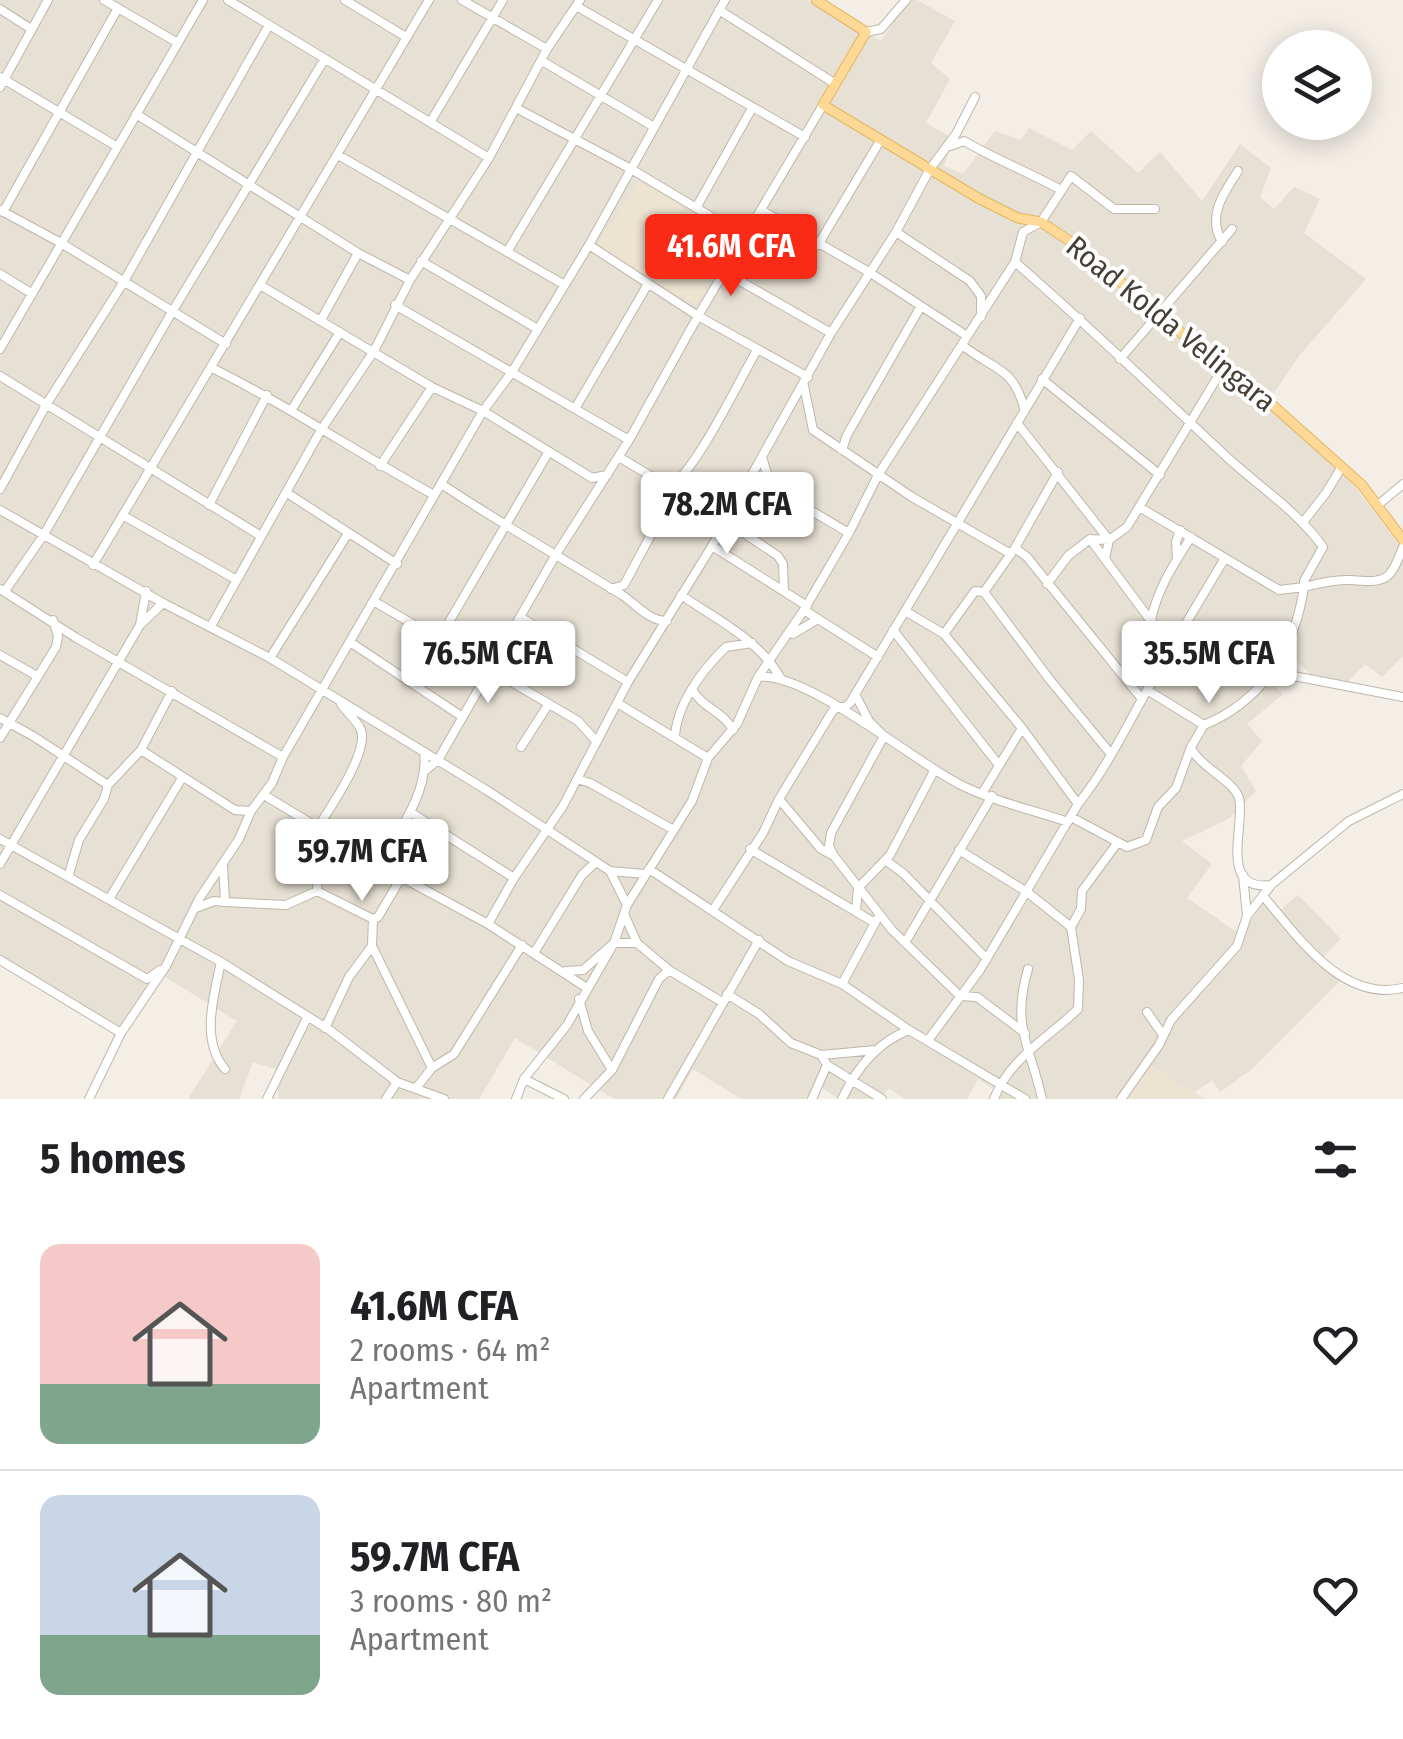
<!DOCTYPE html>
<meta charset="utf-8">
<style>
:root{--surface:#fff;--page:#f2f2f2;--text:#202124;--muted:#757577;--line:#e0e0e0;--accent:#f92b17}
body{margin:0;font-family:"Fira Sans Condensed",sans-serif;background:var(--page);color:var(--text);height:100vh;display:flex;flex-direction:column;font-size:38px;white-space:nowrap}
*{box-sizing:border-box;margin:0}
p{font-size:32px;color:var(--muted)}
.icon{flex:none;width:55px;height:55px;fill:none;stroke:currentColor;stroke-width:2;stroke-linecap:round;stroke-linejoin:round}
.map{position:relative;height:1099px;overflow:hidden}
.panel{display:flex;flex-direction:column;background:var(--surface);flex:1}
.panel>*{flex:none}
.buttons{position:absolute;left:1262px;top:30px;display:grid;gap:20px}
.buttons a{display:grid;place-items:center;width:110px;height:110px;border-radius:50%;background:var(--surface);box-shadow:0 5px 25px #0003;font-size:50px}
.price{position:absolute;translate:-50% -85px;padding:0 22px;border-radius:10px;background:#fff;color:#222;font-size:32px;line-height:65px;filter:drop-shadow(0 2px 5px #0008)}
.price::after{content:'';position:absolute;left:50%;top:60px;width:30px;height:22px;margin-left:-15px;background:inherit;clip-path:polygon(0 0,100% 0,50% 100%)}
.price.current{background:var(--accent);color:#fff}
ul{padding:0;list-style:none}
li{display:flex;align-items:center;gap:30px;height:250px;padding:0 40px}
li+li{border-top:2px solid var(--line)}
li span{display:grid;place-items:center;flex:none;width:280px;height:200px;border-radius:20px;color:#555}
li>.icon{margin-inline-start:auto}
span .icon{width:120px;height:120px;fill:#fffc;stroke-width:1}
li b{font-size:42px}
h2{display:flex;justify-content:space-between;align-items:center;height:120px;padding:0 40px;font-size:42px}
.map>svg:first-child{display:block}
.residential{fill:#e7e0d4}
.education{fill:#ece3d0}
.lines{fill:none;stroke-linecap:round;stroke-linejoin:round}
.minor-casing{stroke:#bfb6a9;stroke-width:10}
.major-casing{stroke:#e3b564;stroke-width:11}
.minor{stroke:#fff;stroke-width:8}
.major{stroke:#fed995;stroke-width:9}
.labels{text-anchor:middle;dominant-baseline:central;stroke-width:8;stroke-linejoin:round;paint-order:stroke}
.street-label{font-size:30px;fill:#463f36;stroke:#fff}
</style>
<div class="map">
<svg width="1403" height="1099" viewBox="0 0 1403 1099">
<rect width="100%" height="100%" fill="#f3eee6"/>
<path class="residential" d="M0,0H806L881,41L908,0H917L955,21L931,63L950,79L926,123L954,139L944,166L963,174L995,131L1021,140L1029,128L1072,150L1091,131L1138,173L1160,152L1202,201L1240,144L1271,168L1260,197L1274,209L1294,187L1320,199L1304,233L1366,279L1299,356L1266,405L1356,488L1403,550V656L1382,677L1365,664L1345,685L1314,677L1272,640L1251,662L1283,694L1247,724L1262,741L1241,766L1256,791L1230,818L1182,841L1212,864L1187,898L1241,935L1264,902L1275,914L1298,895L1341,939L1324,956L1343,978L1252,1069L1220,1092L1212,1080L1194,1093L1148,1064L1126,1099H997L1000,1093L978,1079L967,1099H905L888,1088L882,1099H839L815,1083L806,1099H741L693,1069L676,1099H614L515,1038L479,1099H279L275,1069L253,1062L239,1099H188L237,1021L160,974L124,1037L0,963Z"/>
<path class="education" d="M639,181L733,237L734,242L695,305L599,248V242Z
M1147,1064L1205,1099H1126Z"/>
<g class="lines">
<defs>
<path id="minor" d="M104,0L178,43
M228,0L489,158
M345,0L406,37
M462,0L547,49
M576,6L805,137
M0,9L31,29
M719,10L834,83
M866,32L881,29L906,0
M542,61L654,127
M0,77L116,146
M0,87L48,0
M518,109L631,169L745,237
M136,114L358,253L410,280
M431,121L503,0
M950,146L964,141C997,160 1028,172 1061,190
M338,155L563,284
M696,208L751,110
M0,210L61,243L226,344
M761,210L869,272L967,336
M3,212L118,8
M896,232L970,281L981,296V317
M1222,242C1207,216 1223,194 1238,171
M589,245L698,316L808,377
M818,245L880,141
M507,252L658,0
M421,261L536,328
M1015,262C1089,326 1158,393 1229,459C1261,488 1298,512 1323,547L1304,581V587L1279,590L1141,508
M726,273L831,333
M0,274L31,293
M260,285L432,387L483,411L592,478L607,475
M395,305L629,440
M321,320L358,253
M962,345C993,370 1013,366 1024,408
M0,349L203,0
M1120,359L1232,229
M212,368C289,406 359,454 434,495
M0,376L261,536
M1042,379L1160,475
M804,386L813,430L912,497L1011,554
M576,407L648,284
M292,409L340,332
M1017,423L1109,540L1105,559
M842,450L847,435L921,306
M619,457L726,521L778,556L783,564L784,591
M762,457L768,477L778,494
M380,466L432,387
M443,485C501,524 562,558 622,595C637,605 649,621 667,621
M670,487C696,471 739,381 757,350
M0,489L46,405L123,283L269,25
M287,493L397,564
M741,493C784,488 813,513 849,533
M209,505L267,395
M1378,505L1403,484
M0,510L163,603L270,658L488,791L610,871L645,874
M124,516L235,579
M1304,521L1326,493L1341,468
M1090,539L1151,621
M712,546L807,606
M1015,548L1027,557L1142,699
M1177,559L1176,542L1180,530
M93,565L429,0
M1047,584L1068,556L1090,539L1109,540L1127,527L1223,368
M0,589L75,637L283,757
M611,589L624,585L675,490
M5,591L43,536L172,312L324,60
M984,592L1050,680L1110,753
M681,595C717,620 757,638 780,677
M375,602L578,721L596,741
M804,610L878,657
M905,611L944,634L975,591L984,592L1015,548L1058,472
M520,617L628,682
M140,625L146,591
M211,626L321,430L374,351L410,280L489,158L547,49L580,0
M893,630L998,764
M793,634L818,619
M944,634L1022,728L1078,804
M439,639L548,453
M350,642L461,716
M1170,650L1225,558
M0,655L37,676
M270,658L347,535
M1273,672L1403,697
M758,677C806,671 912,760 959,784C992,801 1033,810 1068,822
M692,689C702,708 723,711 733,730
M619,704L708,758
M0,718L33,736L108,785
M1204,725C1263,701 1295,648 1304,587C1319,583 1335,579 1351,580C1387,583 1390,581 1403,547
M0,738L56,647L58,636L53,620
M675,738C676,705 702,670 726,647L752,643
M521,747L548,705
M1191,748C1201,768 1233,780 1239,798C1246,823 1217,892 1271,885
M141,750L235,810L251,811
M426,770L438,760L555,556L629,440L698,316L823,105
M577,779L590,783L672,829
M983,792L1022,728
M264,795L390,871L488,924L587,988
M779,799L821,849L834,856L892,930L960,996L977,997L1025,1033
M410,812L514,878
M1071,817L1127,847L1146,840L1158,807L1176,788L1191,747L1204,725L1147,690
M307,822C320,844 318,866 317,891
M318,827C330,808 369,752 361,730C358,722 347,712 341,704
M0,839L221,962L331,1031L397,1082L386,1099
M750,849L875,923
M959,850L1027,892L1071,927L1081,909L1082,891L1118,842
M834,856L829,846L831,833L884,736L869,721L855,694
M885,860L903,873L987,959
M379,863C399,831 429,792 424,752
M0,864L140,625L163,603
M223,865L225,902L286,905L317,891L373,919
M649,869L788,961L842,984L909,1030L1025,1099
M610,871L627,905
M69,874L79,840L104,799L108,785L141,750L172,691
M1243,875L1247,916
M0,895L147,979L160,970
M1264,897C1299,938 1342,1002 1403,988
M109,899L182,778
M196,908L214,901L225,902
M713,910L763,833L779,799L832,712L836,707H845L850,703L1080,318
M856,911L858,888L890,855L934,771
M625,916L637,943
M488,924L514,878L563,806L628,682L712,546L831,333L896,232L930,169L956,134L975,97
M906,941L992,796
M372,946L432,1068L416,1088
M534,953L582,875L596,862
M0,960L121,1033
M221,962C214,995 200,1040 225,1069
M1028,969C1011,1028 1030,1044 1042,1099
M566,971L583,970L614,943H637L669,970L722,1002
M842,984L877,919
M727,994L759,1014L791,1043L821,1055L827,1065L882,1099
M579,999L588,1031L612,1070
M1147,1012L1163,1035
M325,1028L349,977L372,946L373,919L378,917L401,878
M929,1039L980,970L1078,804C1114,759 1137,703 1169,653V647L1151,621C1157,589 1174,564 1191,537
M821,1055L876,1050
M432,1068L454,1054L522,945
M524,1079L564,1099
M397,1082L444,1099
M89,1099L121,1033L166,966L199,899L239,839L251,811L272,783L283,757L483,411L512,372L589,245L725,0
M267,1099L307,1018
M516,1099L524,1079L567,1025L614,943L627,905L692,801L708,758L737,724L758,677L804,610L849,533L878,475L1015,262L1023,232L1041,222L1071,176L1114,209H1155
M584,1099L612,1070L659,979L669,970
M668,1099L759,940
M812,1099L827,1065
M842,1099C856,1069 878,1042 909,1030
M994,1099C1009,1059 1048,1038 1078,1009L1079,980L1071,927
M1121,1099L1159,1045L1171,1020L1237,946L1247,916L1271,885L1349,821L1403,794"/>
<path id="major" d="M816,0L866,32L823,105L978,198L1018,218L1041,222L1083,250L1223,368L1268,401L1362,485L1403,540"/>
</defs>
<use href="#minor" class="minor-casing"/>
<use href="#major" class="major-casing"/>
<use href="#minor" class="minor"/>
<use href="#major" class="major"/>
</g>
<g class="labels">
<g class="street-label">
<text transform="translate(1171 324) rotate(39)">Road Kolda Velingara</text>
</g>
</g>
</svg>
<div class="buttons">
<a><svg class="icon" aria-label="layers" viewBox="0 0 24 24"><path d="M12 4l9 5-9 5-9-5zM3 14l9 5 9-5"/></svg></a>
</div>
<b class="price current" style="left:731px;top:299px">41.6M CFA</b>
<b class="price" style="left:727px;top:557px">78.2M CFA</b>
<b class="price" style="left:488px;top:706px">76.5M CFA</b>
<b class="price" style="left:1209px;top:706px">35.5M CFA</b>
<b class="price" style="left:362px;top:904px">59.7M CFA</b>
</div>
<section class="panel">
<h2>5 homes<svg class="icon" aria-label="filters" viewBox="0 0 24 24"><path d="M4 7h16M4 17h16"/><circle cx="9" cy="7" r="2"/><circle cx="15" cy="17" r="2"/></svg></h2>
<ul>
<li><span style="background:linear-gradient(#f6c9c9 70%,#7fa58c 0)"><svg class="icon" aria-label="home" viewBox="0 0 24 24"><path d="M3 11l9-7 9 7M6 9v11h12V9"/></svg></span><div><b>41.6M CFA</b><p>2 rooms · 64 m²</p><p>Apartment</p></div><svg class="icon" aria-label="heart" viewBox="0 0 24 24"><path d="M12 20l-8-8c-3-5 5-10 8-4 3-6 11-1 8 4z"/></svg></li>
<li><span style="background:linear-gradient(#c9d6e8 70%,#7fa58c 0)"><svg class="icon" aria-label="home" viewBox="0 0 24 24"><path d="M3 11l9-7 9 7M6 9v11h12V9"/></svg></span><div><b>59.7M CFA</b><p>3 rooms · 80 m²</p><p>Apartment</p></div><svg class="icon" aria-label="heart" viewBox="0 0 24 24"><path d="M12 20l-8-8c-3-5 5-10 8-4 3-6 11-1 8 4z"/></svg></li>
</ul>
</section>
